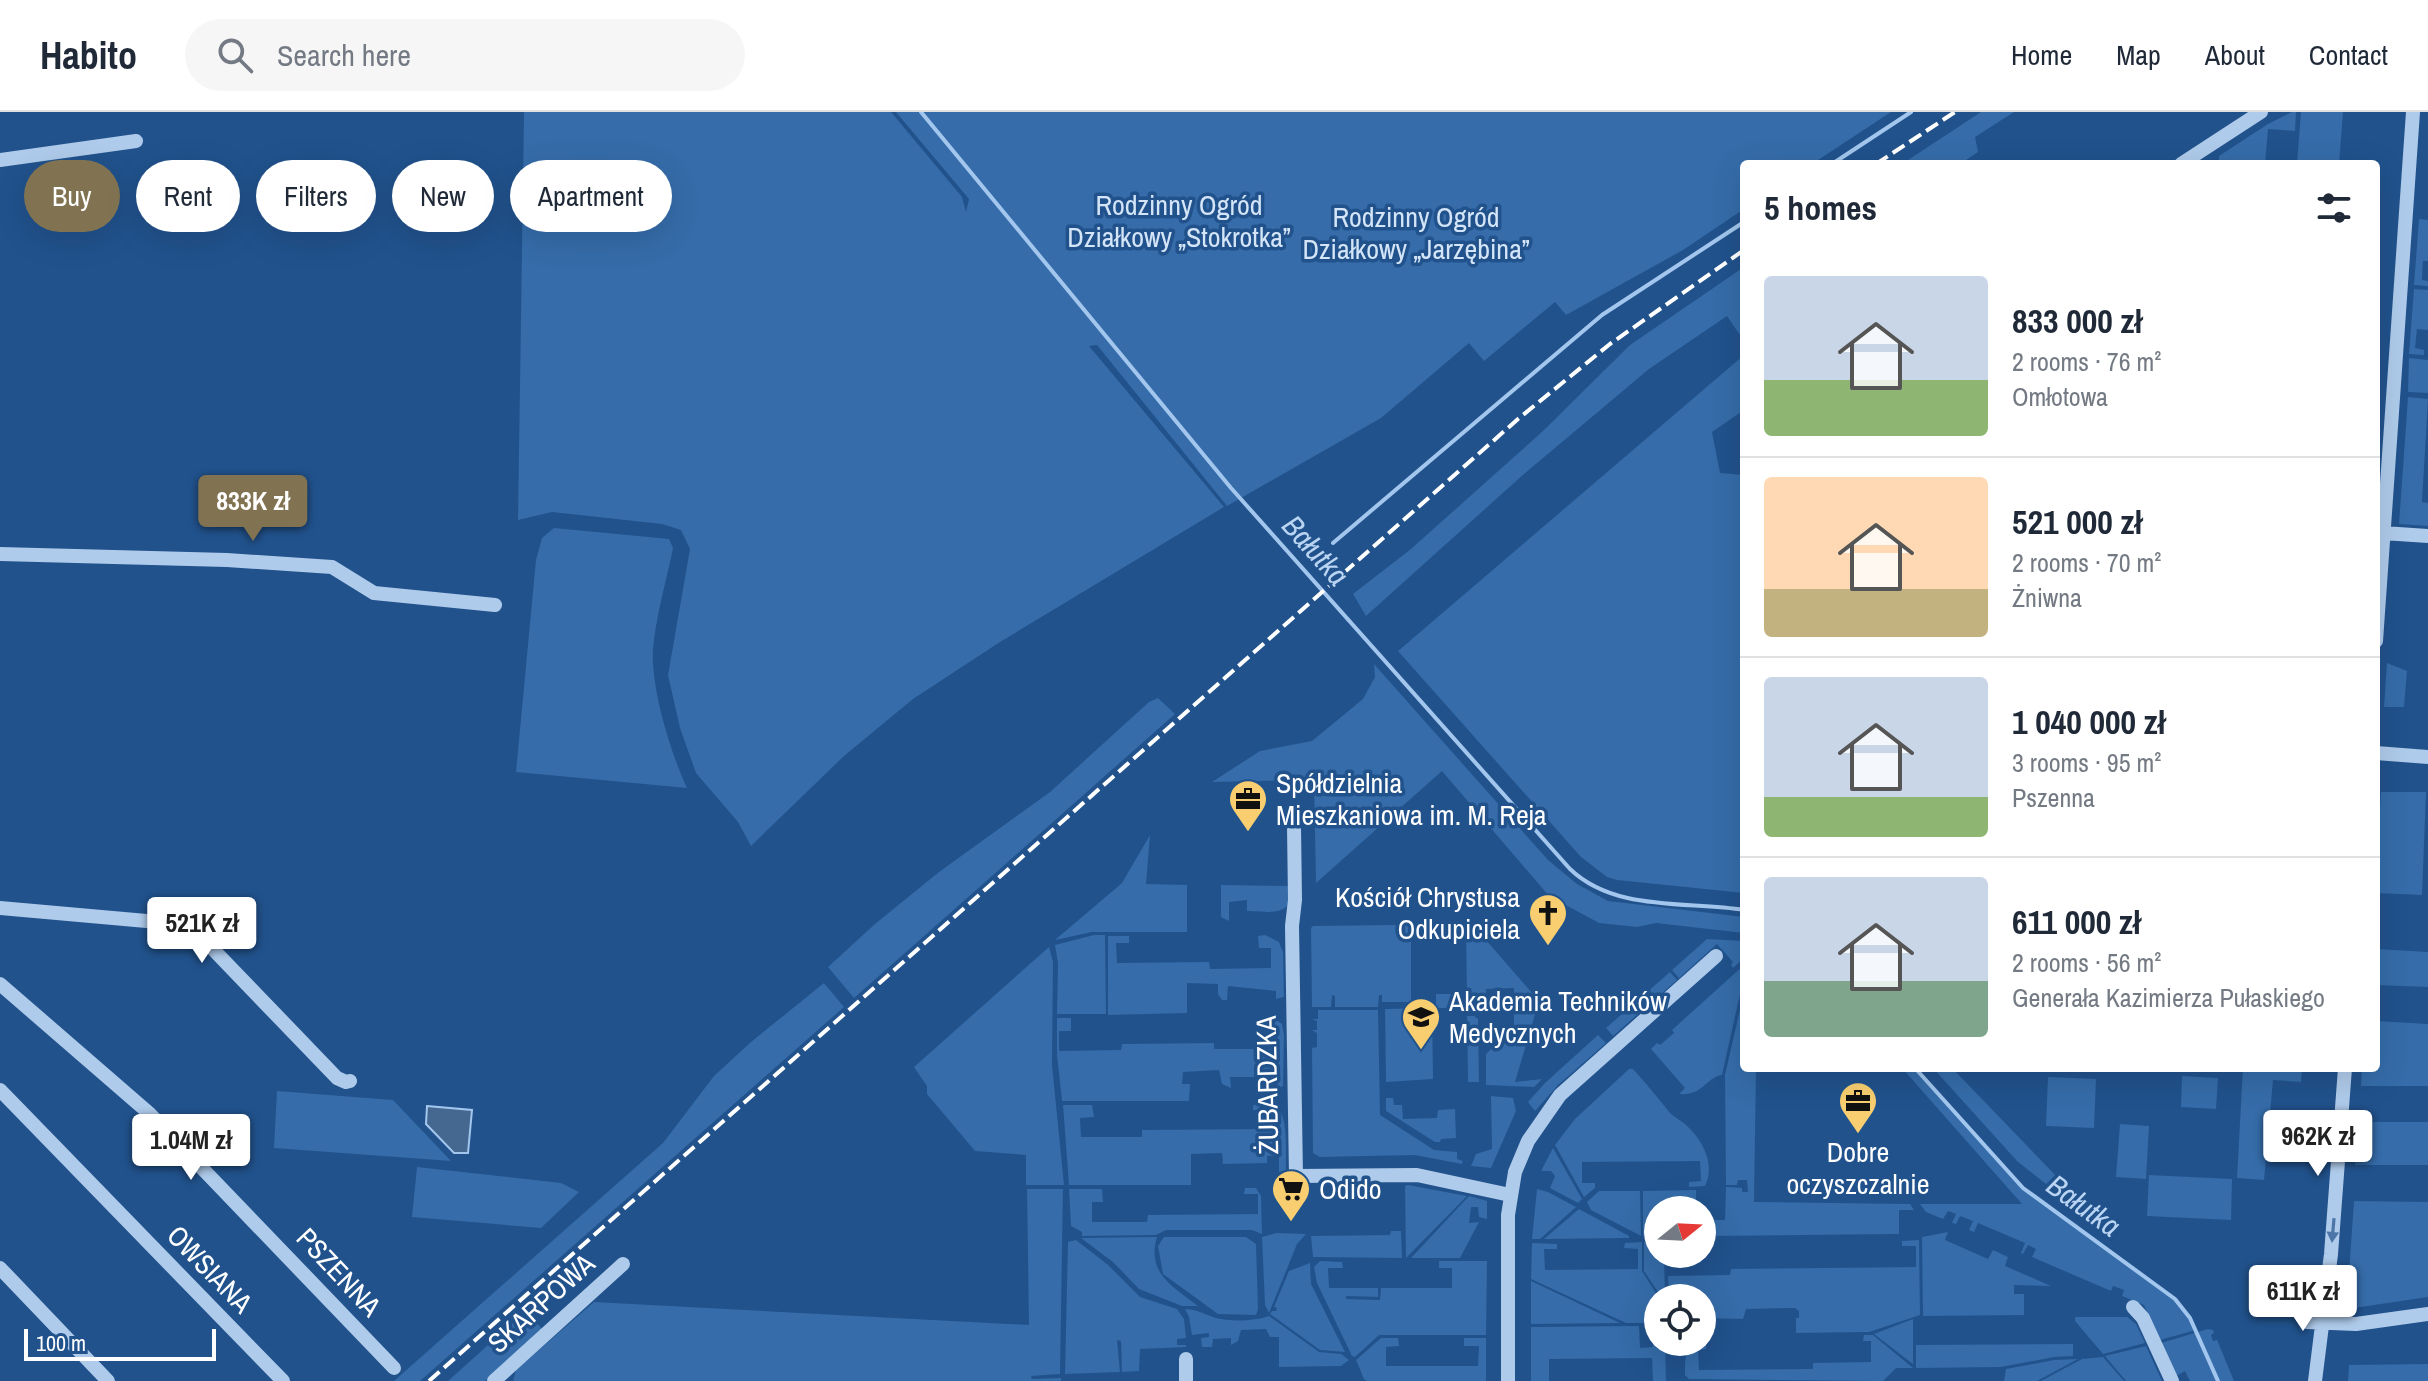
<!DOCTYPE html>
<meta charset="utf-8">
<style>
:root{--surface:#fff;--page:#f6f6f7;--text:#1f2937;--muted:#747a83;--line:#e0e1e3;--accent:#817351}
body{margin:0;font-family:"Archivo Narrow",sans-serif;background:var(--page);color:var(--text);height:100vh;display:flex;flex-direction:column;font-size:30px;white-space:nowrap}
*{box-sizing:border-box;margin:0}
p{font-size:26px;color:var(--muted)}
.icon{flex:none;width:44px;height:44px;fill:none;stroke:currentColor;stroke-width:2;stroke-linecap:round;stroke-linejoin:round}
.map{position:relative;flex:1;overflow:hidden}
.panel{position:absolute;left:1740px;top:48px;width:640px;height:912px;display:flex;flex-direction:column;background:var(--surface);border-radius:8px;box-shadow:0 8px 32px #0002}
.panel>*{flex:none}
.guide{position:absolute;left:24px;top:48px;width:760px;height:72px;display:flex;gap:16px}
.needle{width:52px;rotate:72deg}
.fabs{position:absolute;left:1644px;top:1084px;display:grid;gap:16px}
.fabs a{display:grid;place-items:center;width:72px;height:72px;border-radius:50%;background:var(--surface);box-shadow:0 8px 32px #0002;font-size:40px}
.scale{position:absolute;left:24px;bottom:20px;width:192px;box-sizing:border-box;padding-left:8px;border:4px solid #fff;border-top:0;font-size:22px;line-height:28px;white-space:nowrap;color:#fff;-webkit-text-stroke:6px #21528c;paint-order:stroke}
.price{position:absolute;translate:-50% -68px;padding:0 18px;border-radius:8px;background:#fff;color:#222;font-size:26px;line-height:52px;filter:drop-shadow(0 2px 4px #0008)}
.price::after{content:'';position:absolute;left:50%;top:48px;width:24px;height:18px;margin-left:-12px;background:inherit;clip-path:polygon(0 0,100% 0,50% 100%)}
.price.on{background:var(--accent);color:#fff}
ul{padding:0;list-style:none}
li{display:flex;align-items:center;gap:24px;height:200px;padding:0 24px}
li+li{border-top:2px solid var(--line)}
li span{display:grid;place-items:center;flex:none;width:224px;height:160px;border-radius:8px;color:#555}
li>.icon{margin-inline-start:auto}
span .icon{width:96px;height:96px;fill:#fffc;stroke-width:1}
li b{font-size:34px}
h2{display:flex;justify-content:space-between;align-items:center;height:96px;padding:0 24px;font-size:34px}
.chip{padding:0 28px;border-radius:36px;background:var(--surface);box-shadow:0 8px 32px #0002;font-size:28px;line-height:72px}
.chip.on{background:var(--accent);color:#fff}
header{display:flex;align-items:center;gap:48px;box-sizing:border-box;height:112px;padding:0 40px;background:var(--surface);border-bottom:2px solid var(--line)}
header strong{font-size:38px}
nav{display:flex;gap:44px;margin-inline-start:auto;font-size:28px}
.search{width:560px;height:72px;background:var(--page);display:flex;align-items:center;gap:20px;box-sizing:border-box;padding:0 28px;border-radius:44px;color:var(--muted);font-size:30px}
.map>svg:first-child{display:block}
.green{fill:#356ca9}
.water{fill:#456891;stroke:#a2c6ed;stroke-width:2}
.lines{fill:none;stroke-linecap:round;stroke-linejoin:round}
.stream{stroke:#a2c6ed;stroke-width:4}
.minor{stroke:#afcbeb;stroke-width:14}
.rail{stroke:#fff;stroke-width:4;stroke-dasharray:14 6;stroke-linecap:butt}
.oneway{fill:#4c76a8}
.labels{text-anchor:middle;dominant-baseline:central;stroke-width:7;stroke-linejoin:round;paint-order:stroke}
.park-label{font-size:28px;fill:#d4e5f8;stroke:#21528c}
.poi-label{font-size:28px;fill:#fff;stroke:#21528c;text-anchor:start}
.street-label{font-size:28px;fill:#fff;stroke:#21528c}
.water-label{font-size:30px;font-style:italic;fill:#bad5f3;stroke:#21528c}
</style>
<header>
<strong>Habito</strong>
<div class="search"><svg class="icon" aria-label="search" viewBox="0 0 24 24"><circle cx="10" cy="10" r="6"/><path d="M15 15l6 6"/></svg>Search here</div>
<nav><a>Home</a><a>Map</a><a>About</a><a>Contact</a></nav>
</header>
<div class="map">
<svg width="2428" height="1269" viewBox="0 0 2428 1269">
<rect width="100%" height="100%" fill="#21528c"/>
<path class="green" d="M524,0H891L962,85L966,100L969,87L896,0H1891L1812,52H1744V97L1683,138L1566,203L1555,190L1484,249L1469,231L1381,306L1227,394L1097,233L1089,234L1224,395L1000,530L913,587L844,644L751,734L738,710L696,661L680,616L668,563L690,437L681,418L662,412L552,400L518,408Z
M1981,0H2014L1975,25L1978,40L1960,52H1902Z
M2292,0H2296L2295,19L2268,17L2265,52H2219V44L2268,12Z
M2301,0H2343L2339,52H2297Z
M2419,107L2428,108V149H2423L2422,168L2428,169V174L2414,173Z
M1744,155V229L1727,204L1649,257L1524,362L1366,504L1353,482L1411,437L1543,319L1630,233Z
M2414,177L2428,178V218L2417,217L2415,236L2424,238V243L2409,242Z
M1744,243V298L1712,320L1720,361L1744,363V781L1617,768L1607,765L1581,745L1398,539Z
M2409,246L2428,248V281L2408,280Z
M2408,285L2428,287L2422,390L2428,391V414L2399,412Z
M554,416L669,427L673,436C667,467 651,522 653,551C655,589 671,641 687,676L516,660L536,448L542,426Z
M2387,551L2407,559L2404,595H2384Z
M1374,552L1548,748L1577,772L1608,789L1744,805V821L1656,811L1637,815L1599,811L1549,784L1442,659L1316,771L1314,668L1212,670L1260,639L1312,629L1363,587L1375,565Z
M1158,586L1175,602L854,886L828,855L875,812L939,760L1050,680L1149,590Z
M2381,680H2426L2422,783L2376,781Z
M1150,723L1146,772L1187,773V820H1092L1055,828L1122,771Z
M1221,773L1291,774C1290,779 1291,790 1287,794C1280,803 1257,799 1247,799V788L1229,790V809L1221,805Z
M1472,812L1539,889L1515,970L1542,967L1534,975L1486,973V942L1514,915V876L1486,877L1485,896H1436V882H1467L1466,818L1411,819V890H1382V883H1379L1378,895H1335V884L1332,883L1331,895H1312L1311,816L1313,814Z
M1094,823H1105L1106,902H1057L1058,851L1055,833Z
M1265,823L1279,830L1283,840L1284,885L1276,887V879L1228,874L1227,888H1222L1218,882V872L1187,871V901L1108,903V824H1129V831H1116L1117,851L1209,850L1210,857L1271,856V836H1259L1258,824Z
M1707,827L1744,829V846L1733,856L1731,853L1733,850L1717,832L1679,866L1672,858Z
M1049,835L1053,850L1052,953L1064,1073H1026V1043L975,1039L927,982V974L914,955Z
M2376,837L2428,840V875L2376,873Z
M1744,853V864L1722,963C1706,965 1704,984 1679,982L1685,976L1651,937L1657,931L1660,933L1674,921L1672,918Z
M1670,860L1677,868L1613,924L1606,916Z
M824,871L844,895L420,1269H394L663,1031L714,964L751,930Z
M1744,880V956H1756L1754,1090L1910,1092L1914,1098H1899V1122L1712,1124V1108H1725L1726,1075L1742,1076V1080H1748L1747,1068H1738L1737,1073H1726L1725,963Z
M1432,896L1433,967L1386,970L1385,897Z
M1318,898H1378L1380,1003L1434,1038L1457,1040V1047L1463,1049L1462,1052L1415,1043L1320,1045L1313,1041L1312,936L1317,935V921L1312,918H1317V909L1312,907H1318Z
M1262,904H1271L1282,912L1284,923L1283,974L1278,976L1277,965H1230L1231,976L1222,972L1219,958L1183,960L1182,972H1190L1189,989H1062L1057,943V906H1071V919H1059V939L1121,938L1122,932L1214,931V937H1276L1277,917H1262Z
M1467,904H1474L1478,907L1479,970H1468Z
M2376,909L2428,912V974H2361L2362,956H2376Z
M1598,923L1606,931L1558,973L1535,999L1528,990L1545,971Z
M1902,956H1915L2023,1076L2168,1180L2183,1196L2196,1218L2160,1228L2144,1193L2122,1184L2124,1178L2113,1174L2111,1179L2032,1145L2036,1137L2028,1133L2023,1142L2021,1141L2025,1131L1978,1111L1974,1120L1969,1118L1973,1109L1960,1104L1956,1112L1952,1111L1956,1102L1948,1099L1943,1107L1926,1100L1920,1092H2022Z
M1933,956H1952L2057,1065L2051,1076L2017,1049Z
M2243,956H2302L2301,970L2273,968L2264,1068L2237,1066Z
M1629,957H1633C1646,971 1658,986 1670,1001C1674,1005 1680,1008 1685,1012C1702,1027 1716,1052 1705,1074L1689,1075V1070L1701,1069L1700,1049L1582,1050V1071H1595V1076L1584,1085L1555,1033L1575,1007Z
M2182,964L2218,966L2216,997L2181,995Z
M2048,965L2096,967L2094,1016L2046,1014Z
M277,979L393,988L451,1049L274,1036Z
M1491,984L1513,986L1516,999L1491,1056L1471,1054L1476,1042L1492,1037Z
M1386,986H1393L1394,993H1402L1403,1007L1437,1006L1438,998L1455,997L1456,1026L1441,1027L1440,1030H1435L1386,999Z
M1063,993H1092L1094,1005L1080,1006L1081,1025H1142V1018L1265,1017L1266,998H1253V993C1259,993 1268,991 1274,994C1290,1000 1285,1042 1286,1058L1279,1060V1043L1267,1044V1051L1223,1052L1222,1041L1191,1042V1073H1069Z
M2357,1010H2428V1053H2355Z
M2120,1012L2149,1014L2146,1067L2116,1065Z
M1553,1036L1582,1087L1578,1091L1550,1076L1555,1064L1551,1059H1541Z
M417,1055L561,1071L579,1080L541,1116L412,1105Z
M2149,1063L2232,1067L2231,1108L2147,1104Z
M1408,1073L1467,1084L1406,1146L1405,1074Z
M1245,1076H1256L1261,1084L1262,1122L1252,1118H1166L1156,1123L1082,1124V1120L1071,1114L1069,1077H1102L1103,1090H1092V1110H1147L1148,1103L1258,1102V1082H1244Z
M1027,1077H1063L1060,1262L1031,1264L1032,1267L1061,1266V1269H513L516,1258L594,1190L1029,1213Z
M1537,1077L1548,1080L1576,1095L1540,1127H1532Z
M1696,1078V1098H1658V1124H1643V1079Z
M1599,1079H1640L1641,1124L1591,1098L1587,1090Z
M1469,1084L1487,1089V1107L1479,1105L1478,1095H1471L1469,1111L1479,1110L1460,1146H1411Z
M2354,1089L2428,1090V1185L2354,1196L2353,1183L2348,1176Z
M1579,1097L1629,1124V1126L1544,1127Z
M1391,1119H1401L1402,1146L1313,1145L1311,1124L1390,1123Z
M1948,1120L1945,1128L1988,1147L1993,1138L2008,1145L2005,1154L2051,1174L2014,1173V1182H2024V1203L1923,1204L1922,1125Z
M1277,1121L1306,1122L1297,1132L1269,1201L1265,1193L1262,1125Z
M1157,1125C1146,1162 1174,1175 1198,1194H1182L1139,1177L1113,1150L1081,1126Z
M1164,1125H1246L1256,1132L1258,1197L1256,1203L1218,1202L1163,1162L1158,1134Z
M1076,1128L1108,1153L1140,1185L1177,1197L1184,1207L1186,1226L1177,1227V1233H1186V1235L1140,1237L1139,1259L1122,1260L1121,1229L1117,1228L1120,1260L1065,1262L1068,1130Z
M1919,1128L1920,1203L1869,1220L1796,1221V1206H1799V1199L1795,1196L1746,1197L1743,1207L1702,1206V1186H1669L1668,1164L1730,1163L1731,1157L1916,1155V1134H1902V1129Z
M1642,1130V1159L1659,1186L1658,1211H1626L1531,1167L1532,1131L1557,1132V1137H1544L1545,1158L1638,1157V1137L1624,1136L1625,1131Z
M1644,1130H1658V1142H1664L1665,1186H1662L1644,1159Z
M1320,1149L1342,1150L1343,1156H1328L1329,1176H1378V1185L1346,1184V1187L1380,1188L1381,1176H1452V1156H1439V1149H1487L1486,1223H1379L1355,1245L1352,1244L1317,1171L1314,1155Z
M1310,1151L1311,1172L1345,1240L1320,1238L1270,1202L1272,1199H1276L1277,1196L1274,1195L1289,1159Z
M1531,1169L1620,1211L1531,1212Z
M1185,1197C1200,1198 1203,1202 1216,1206C1231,1210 1255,1209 1269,1204L1319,1240L1341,1242L1349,1248L1341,1254L1279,1255V1225H1270L1266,1217L1241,1218L1238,1229L1231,1233V1226L1213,1227L1212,1235H1202L1201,1226L1209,1225V1221L1192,1223L1189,1205Z
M526,1199L544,1219L485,1269H448Z
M2075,1205H2127L2136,1212L2145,1231L2103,1242L2075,1209Z
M1913,1207V1252L1874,1222Z
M1639,1214L1640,1236L1653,1235V1222L1658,1226V1230L1665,1231L1666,1269H1653L1652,1246L1549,1247V1269H1531V1215Z
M2208,1217L2213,1218L2214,1221L2211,1223L2213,1229L2217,1228L2234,1269H2190L2185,1259L2176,1264L2161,1231Z
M1864,1223H1873L1913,1256H1896L1883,1269L1689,1267L1685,1263C1685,1246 1684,1229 1706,1232V1237L1698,1238L1699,1258L1813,1257V1251L1871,1250V1229H1863Z
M1381,1226H1398L1399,1234L1386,1235V1254H1478L1479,1234H1464V1226H1486V1269H1367L1364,1267L1356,1248Z
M2073,1232V1244L2054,1245L2001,1255L1916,1256V1233Z
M2146,1234L2162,1269H2126L2105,1244Z
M2103,1245L2124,1269H2041L2082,1247Z
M2078,1247L2037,1269H2004L2006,1257L2054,1248Z
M2428,1252V1269H2348L2349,1253Z"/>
<path class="water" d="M427,994L472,998L468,1041H454L426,1012Z"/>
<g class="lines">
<path class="stream" d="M921,0L1231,376L1570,757C1615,800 1686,789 1744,798
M1832,52L1911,0
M1333,431L1602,203L1744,110
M1915,956L2023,1076L2175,1187L2190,1206L2218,1269"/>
<path class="minor" d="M0,48L136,29
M2181,52L2261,0
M2383,421L2428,424
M0,442L227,448L332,455L374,481L495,493
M2376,529L2413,0
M2376,641L2428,645
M1294,714L1295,788L1292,814L1296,1064L1417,1063L1510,1083
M0,796L169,811L193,820L207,831L337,966L346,970L350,969
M0,872L150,1002L394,1256
M0,978L283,1269
M0,1156L108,1269
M2133,1195L2143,1206L2172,1269
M2307,1210L2356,1212L2428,1202
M1186,1247V1269
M494,1269L623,1152
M1508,1269V1103L1515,1060L1528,1029L1560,983L1716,844
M2315,1269L2331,1142L2345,956"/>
<path class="rail" d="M1876,52L1955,0
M429,1269L1518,307L1610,232L1744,138"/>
</g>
<defs><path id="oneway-solid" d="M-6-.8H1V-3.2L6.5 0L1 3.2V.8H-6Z" transform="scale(2)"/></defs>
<use class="oneway" href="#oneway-solid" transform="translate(2333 1118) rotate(95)"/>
<defs>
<symbol id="office-pin" viewBox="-11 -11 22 30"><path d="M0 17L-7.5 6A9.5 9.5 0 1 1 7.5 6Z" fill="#f8ce70" stroke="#21528c"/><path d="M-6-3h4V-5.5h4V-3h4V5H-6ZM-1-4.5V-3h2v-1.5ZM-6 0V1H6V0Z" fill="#111"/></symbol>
<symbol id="church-pin" viewBox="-11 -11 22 30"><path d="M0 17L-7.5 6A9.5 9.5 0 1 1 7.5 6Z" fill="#f8ce70" stroke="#21528c"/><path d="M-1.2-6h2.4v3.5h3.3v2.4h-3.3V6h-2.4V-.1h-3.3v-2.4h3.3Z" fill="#111"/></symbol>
<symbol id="university-pin" viewBox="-11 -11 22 30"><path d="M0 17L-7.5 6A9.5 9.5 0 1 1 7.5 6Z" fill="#f8ce70" stroke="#21528c"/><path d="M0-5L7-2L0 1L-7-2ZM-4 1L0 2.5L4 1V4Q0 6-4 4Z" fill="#111"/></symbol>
<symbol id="supermarket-pin" viewBox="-11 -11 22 30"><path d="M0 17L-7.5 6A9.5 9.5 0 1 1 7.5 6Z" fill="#f8ce70" stroke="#21528c"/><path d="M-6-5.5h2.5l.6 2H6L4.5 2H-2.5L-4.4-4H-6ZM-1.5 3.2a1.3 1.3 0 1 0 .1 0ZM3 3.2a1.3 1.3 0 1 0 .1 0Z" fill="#111"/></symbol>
</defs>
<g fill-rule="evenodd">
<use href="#office-pin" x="1226" y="665" width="44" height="60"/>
<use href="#church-pin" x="1526" y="779" width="44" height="60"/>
<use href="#university-pin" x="1399" y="883" width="44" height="60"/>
<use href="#office-pin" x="1836" y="967" width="44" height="60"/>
<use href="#supermarket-pin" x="1269" y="1055" width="44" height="60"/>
</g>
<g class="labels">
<g class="park-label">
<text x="1179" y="93">Rodzinny Ogród<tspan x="1179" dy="32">Działkowy „Stokrotka”</tspan></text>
<text x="1416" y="105">Rodzinny Ogród<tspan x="1416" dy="32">Działkowy „Jarzębina”</tspan></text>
</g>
<g class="poi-label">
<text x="1276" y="671">Spółdzielnia<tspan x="1276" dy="32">Mieszkaniowa im. M. Reja</tspan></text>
<text x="1520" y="785" text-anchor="end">Kościół Chrystusa<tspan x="1520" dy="32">Odkupiciela</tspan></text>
<text x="1449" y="889">Akademia Techników<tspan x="1449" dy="32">Medycznych</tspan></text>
<text x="1858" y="1040" text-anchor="middle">Dobre<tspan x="1858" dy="32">oczyszczalnie</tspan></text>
<text x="1319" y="1077">Odido</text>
</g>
<g class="street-label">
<text transform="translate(1267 973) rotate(-91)">ŻUBARDZKA</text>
<text transform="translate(210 1157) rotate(46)">OWSIANA</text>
<text transform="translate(339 1160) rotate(47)">PSZENNA</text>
<text transform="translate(541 1191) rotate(-42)">SKARPOWA</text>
</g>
<g class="water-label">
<text transform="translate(1316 438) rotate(48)">Bałutka</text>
<text transform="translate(2084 1093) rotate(36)">Bałutka</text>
</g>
</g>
</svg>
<div class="fabs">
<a><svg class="needle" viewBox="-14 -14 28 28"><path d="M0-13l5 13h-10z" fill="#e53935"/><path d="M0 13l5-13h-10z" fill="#747a83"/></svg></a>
<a><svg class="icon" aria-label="locate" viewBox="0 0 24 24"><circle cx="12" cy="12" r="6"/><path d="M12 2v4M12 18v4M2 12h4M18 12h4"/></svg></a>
</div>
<div class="scale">100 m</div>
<b class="price on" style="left:253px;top:431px">833K zł</b>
<b class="price" style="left:202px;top:853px">521K zł</b>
<b class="price" style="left:2318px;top:1066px">962K zł</b>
<b class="price" style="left:191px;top:1070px">1.04M zł</b>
<b class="price" style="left:2303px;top:1221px">611K zł</b>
<div class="guide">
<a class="chip on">Buy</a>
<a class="chip">Rent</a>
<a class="chip">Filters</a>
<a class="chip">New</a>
<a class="chip">Apartment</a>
</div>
<section class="panel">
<h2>5 homes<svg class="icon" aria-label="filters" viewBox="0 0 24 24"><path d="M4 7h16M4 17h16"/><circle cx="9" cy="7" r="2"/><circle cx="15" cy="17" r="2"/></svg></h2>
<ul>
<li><span style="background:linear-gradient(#c9d6e8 65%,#8fb573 0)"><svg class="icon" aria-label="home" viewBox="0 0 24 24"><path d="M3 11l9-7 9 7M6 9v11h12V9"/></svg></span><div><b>833 000 zł</b><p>2 rooms · 76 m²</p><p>Omłotowa</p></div></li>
<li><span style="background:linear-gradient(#ffd9b3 70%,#c2b280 0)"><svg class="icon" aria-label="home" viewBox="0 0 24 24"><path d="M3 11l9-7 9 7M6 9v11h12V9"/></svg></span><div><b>521 000 zł</b><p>2 rooms · 70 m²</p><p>Żniwna</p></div></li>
<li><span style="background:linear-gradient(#c9d6e8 75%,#8fb573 0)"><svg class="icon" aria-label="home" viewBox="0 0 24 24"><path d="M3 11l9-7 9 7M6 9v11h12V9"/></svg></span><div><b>1 040 000 zł</b><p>3 rooms · 95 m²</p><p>Pszenna</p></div></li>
<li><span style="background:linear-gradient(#c9d6e8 65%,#7fa58c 0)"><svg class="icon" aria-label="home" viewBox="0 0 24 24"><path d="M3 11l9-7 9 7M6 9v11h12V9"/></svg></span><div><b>611 000 zł</b><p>2 rooms · 56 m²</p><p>Generała Kazimierza Pułaskiego</p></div></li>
</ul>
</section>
</div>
